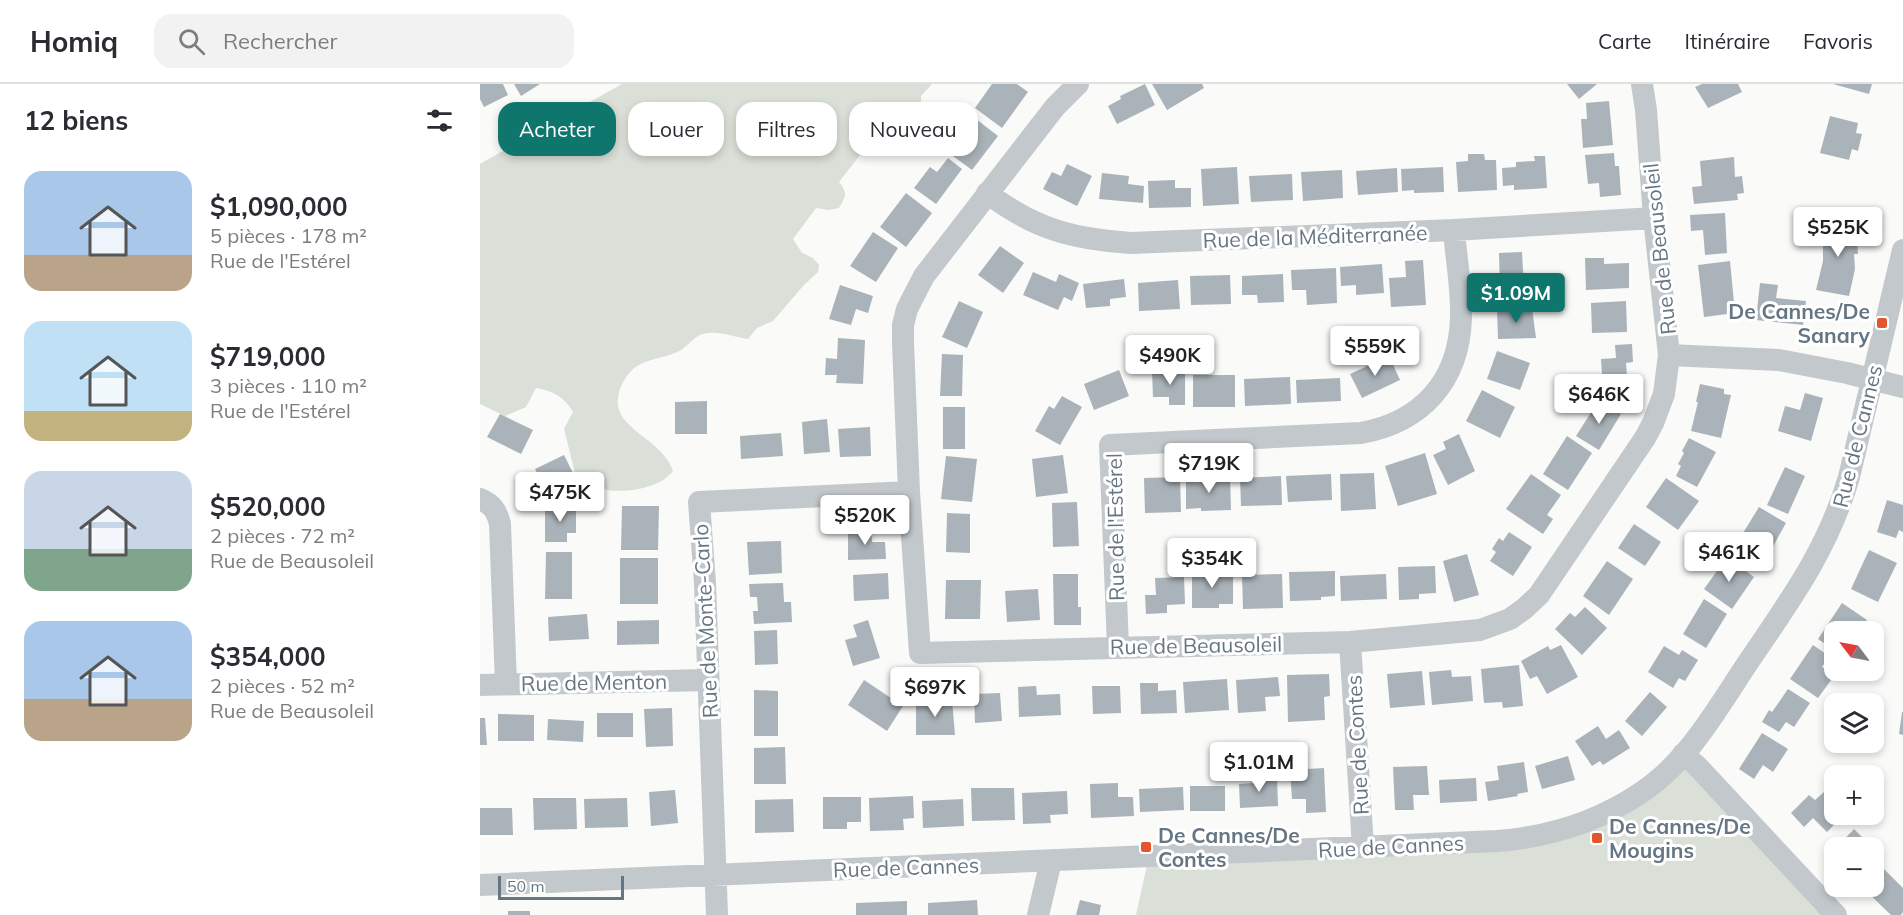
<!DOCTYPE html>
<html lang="fr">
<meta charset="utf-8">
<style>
:root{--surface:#fff;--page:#f2f2f3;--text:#2b2b33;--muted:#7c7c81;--line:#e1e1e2;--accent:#0f766e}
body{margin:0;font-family:Mulish,sans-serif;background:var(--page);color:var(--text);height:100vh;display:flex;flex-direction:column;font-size:22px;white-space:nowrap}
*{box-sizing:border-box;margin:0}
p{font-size:20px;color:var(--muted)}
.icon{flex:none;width:33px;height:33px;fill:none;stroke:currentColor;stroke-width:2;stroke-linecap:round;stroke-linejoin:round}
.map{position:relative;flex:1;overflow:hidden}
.sheet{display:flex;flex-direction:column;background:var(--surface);width:480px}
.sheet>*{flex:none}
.hud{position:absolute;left:18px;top:18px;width:570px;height:54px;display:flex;gap:12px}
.needle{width:39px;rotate:302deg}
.buttons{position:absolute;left:1344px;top:537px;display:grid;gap:12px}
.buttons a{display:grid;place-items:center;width:60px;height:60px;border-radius:12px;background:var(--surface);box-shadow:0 3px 9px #0003;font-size:30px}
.scale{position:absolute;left:18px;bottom:15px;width:126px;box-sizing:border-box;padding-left:6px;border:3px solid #657683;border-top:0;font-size:16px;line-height:21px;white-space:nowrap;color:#657683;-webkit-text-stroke:4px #fff;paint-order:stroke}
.price{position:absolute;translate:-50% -51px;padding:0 14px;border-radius:6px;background:#fff;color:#222;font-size:20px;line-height:39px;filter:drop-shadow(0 2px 3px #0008)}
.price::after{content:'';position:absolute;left:50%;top:36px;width:18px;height:14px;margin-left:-9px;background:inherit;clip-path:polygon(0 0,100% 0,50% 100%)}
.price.selected{background:var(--accent);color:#fff}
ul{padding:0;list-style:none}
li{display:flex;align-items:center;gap:18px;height:150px;padding:0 24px}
li span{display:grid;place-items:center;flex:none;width:168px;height:120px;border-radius:18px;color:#555}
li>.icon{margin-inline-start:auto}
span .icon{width:72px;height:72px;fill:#fffc;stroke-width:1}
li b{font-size:26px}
h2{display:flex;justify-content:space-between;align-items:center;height:72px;padding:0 24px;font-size:26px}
.pill{padding:0 21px;border-radius:18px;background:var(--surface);box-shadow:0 3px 9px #0003;font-size:21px;line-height:54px}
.pill.selected{background:var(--accent);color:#fff}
header{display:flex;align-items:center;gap:36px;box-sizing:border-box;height:84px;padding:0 30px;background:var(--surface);border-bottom:2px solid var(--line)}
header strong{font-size:28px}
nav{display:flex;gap:33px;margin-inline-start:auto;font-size:21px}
.search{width:420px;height:54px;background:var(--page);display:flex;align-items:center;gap:15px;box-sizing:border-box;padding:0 21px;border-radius:18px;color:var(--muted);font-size:22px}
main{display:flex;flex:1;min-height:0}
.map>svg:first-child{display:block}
.green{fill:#dadfd7}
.building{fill:#aab3b9}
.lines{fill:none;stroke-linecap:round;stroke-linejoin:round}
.minor{stroke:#c3c8cc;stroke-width:22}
.poi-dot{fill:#e4572e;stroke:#fff;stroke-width:2}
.labels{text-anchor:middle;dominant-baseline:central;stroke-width:6;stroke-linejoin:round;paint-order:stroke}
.street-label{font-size:21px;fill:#657683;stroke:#fff}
.poi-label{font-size:21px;font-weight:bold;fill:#657683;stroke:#fff;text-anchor:start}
</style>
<header>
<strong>Homiq</strong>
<div class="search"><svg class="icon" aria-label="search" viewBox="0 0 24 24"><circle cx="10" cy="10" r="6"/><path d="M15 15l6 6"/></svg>Rechercher</div>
<nav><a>Carte</a><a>Itinéraire</a><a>Favoris</a></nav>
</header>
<main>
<section class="sheet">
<h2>12 biens<svg class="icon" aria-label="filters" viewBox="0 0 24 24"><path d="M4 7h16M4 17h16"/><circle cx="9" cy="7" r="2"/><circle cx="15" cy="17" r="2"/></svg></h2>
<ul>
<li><span style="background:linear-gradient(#a9c7e8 70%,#b9a48a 0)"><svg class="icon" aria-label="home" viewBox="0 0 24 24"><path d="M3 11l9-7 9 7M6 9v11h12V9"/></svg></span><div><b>$1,090,000</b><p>5 pièces · 178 m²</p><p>Rue de l'Estérel</p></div></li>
<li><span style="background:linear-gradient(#bfe0f5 75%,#c2b280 0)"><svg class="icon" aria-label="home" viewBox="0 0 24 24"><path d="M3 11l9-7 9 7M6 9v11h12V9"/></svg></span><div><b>$719,000</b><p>3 pièces · 110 m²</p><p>Rue de l'Estérel</p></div></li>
<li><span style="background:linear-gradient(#c9d6e8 65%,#7fa58c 0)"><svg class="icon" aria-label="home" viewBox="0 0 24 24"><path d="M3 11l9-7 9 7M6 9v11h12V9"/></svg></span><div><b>$520,000</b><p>2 pièces · 72 m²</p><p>Rue de Beausoleil</p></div></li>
<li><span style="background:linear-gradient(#a9c7e8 65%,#b9a48a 0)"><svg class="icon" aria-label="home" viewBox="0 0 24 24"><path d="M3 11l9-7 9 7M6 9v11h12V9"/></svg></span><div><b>$354,000</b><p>2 pièces · 52 m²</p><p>Rue de Beausoleil</p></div></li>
</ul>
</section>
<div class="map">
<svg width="1423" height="831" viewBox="0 0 1423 831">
<rect width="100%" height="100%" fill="#fafaf8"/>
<path class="green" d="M142,0H452L441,12V31L435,40L428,38C416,50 407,56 391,57L359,98C368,109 366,112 359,124L349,126L336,124L313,155L322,169L333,174L339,181L338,188L323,202L293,237L277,244L268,255C252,253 239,246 223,250C214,252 208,262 201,266C187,274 170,274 157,282C145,290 136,308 138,322C142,347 183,357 193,387C180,405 140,411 119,404C111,401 103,394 95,389L84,345L93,328C84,313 74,307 56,304L46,323L25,332L0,320V80Z
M1203,670L1356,831H656L669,772L1085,746Z"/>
<path class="building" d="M0,0H23L28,11L4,23L0,15Z
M34,0H60L41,12Z
M512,0H537L548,8L522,44L495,24Z
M665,0L675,21L637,40L628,22L641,15L640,12Z
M672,0H722L724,4L687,26Z
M1087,0H1117L1099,15Z
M1222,0H1258L1262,8L1228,24L1215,3Z
M1353,0H1392L1389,10Z
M1129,17L1133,61L1103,64L1101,35H1107L1106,19Z
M1350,32L1378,39L1376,49L1382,50L1378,67L1372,65L1369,76L1340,69Z
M496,35L518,52L492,86L470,70Z
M1134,69L1135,82H1139L1141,111L1120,113L1119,99L1108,100L1105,71Z
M988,70H1004L1005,76H1016L1017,106L978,108L976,78L988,77Z
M1054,72H1065L1067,104L1034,106V101L1023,102L1022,84L1036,83V78L1055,77Z
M1254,73L1255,93L1262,92L1264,109L1257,110L1258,116L1214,120L1212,103L1222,102L1220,77Z
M468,74L482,85L456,120L434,104L450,83L457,88Z
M587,80L612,92L597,122L563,105L572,88L581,92Z
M757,83L759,120L723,122L721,85Z
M963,83L964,108L934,109V106L922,107L921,85Z
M917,84L918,108L878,111L876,87Z
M862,86L863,114L823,117L821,88Z
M622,89L649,92L648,100L664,102L663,119L619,115Z
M812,90L813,116L771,118L769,92Z
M695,96V104H711V123L669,124L668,97Z
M426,109L452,129L426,163L400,143Z
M1245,129L1247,169L1225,171L1223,146L1211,147L1210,131Z
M1374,135L1373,157H1377L1378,170H1374L1375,185L1369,212L1336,206L1343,177V150L1347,149V137Z
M393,148L418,164L396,198L370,182Z
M520,162L544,179L523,209L498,191Z
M1042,168L1044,207L1020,208L1019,169Z
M1105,174H1124V180L1149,179V204L1106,206Z
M943,176L946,221L911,223L909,194L926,193L925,177Z
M1250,177L1255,229L1224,233L1218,181Z
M902,180L904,209L876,211V201L861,202L860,183Z
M856,184L857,219L827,221L826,206H812L811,186Z
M553,188L576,198L579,190L599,199L592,217L584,213L578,226L543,211Z
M803,190L804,218L778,219L777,211H762V192Z
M750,191L751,220L711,221L710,192Z
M644,195L646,213L630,215V222L606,224L603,200Z
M698,196L700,225L659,227L658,199Z
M1280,199L1298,201L1296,214L1326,217L1323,241L1276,236Z
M360,201L393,212L388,229L376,225L371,241L349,235Z
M479,217L503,228L487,264L462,253Z
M1146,217L1147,248L1112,249L1111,219Z
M1052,224L1056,254L1018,255L1017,225Z
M358,254L385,256L383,300L356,299L357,291H345L346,274L357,275Z
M1152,260L1153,278L1146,279L1148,306L1123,307L1121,275L1136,274L1135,261Z
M1017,267L1050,279L1040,306L1007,295Z
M462,270L483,271L482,312H460Z
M909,272L920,296L882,314L870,290Z
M639,286L649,312L614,326L604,300Z
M705,287V321H689V313H673L672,288Z
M713,291H755V323H713Z
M810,293L811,320L765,322L764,295Z
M860,294L861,317L817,319L816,296Z
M1220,300L1244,305V310L1251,311L1241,354L1211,347L1218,318H1216Z
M1002,306L1035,323L1020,354L986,337Z
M1325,309L1343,314L1331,357L1298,347L1305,322L1320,326Z
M582,312L602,323L580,361L555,347L569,322L574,325Z
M1119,316L1141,330L1119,366L1096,352Z
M227,317V350H195V318Z
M463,323H485V365H463Z
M20,330L53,346L41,370L7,353Z
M347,335L350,368L324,370L322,338Z
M390,343L391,372L360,373L358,345Z
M301,349L303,372L261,375L260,352Z
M979,350L995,387L968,401L953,371L966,365L963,358Z
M1087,352L1112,369L1088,406L1063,390Z
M1209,354L1236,368L1217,403L1196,392L1201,382L1198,380L1204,369L1202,367Z
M945,369L957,410L918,422L905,382Z
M84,371L98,399L69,413L55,385Z
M583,371L588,409L556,413L552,375Z
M466,372L497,375L492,418L461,415Z
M1305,383L1325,392L1308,430L1287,421Z
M894,389L896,425L861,427L860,390Z
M851,390L852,416L808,418L806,392Z
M1051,390L1081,411L1067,431L1073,435L1063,450L1026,425Z
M750,392L751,426L721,427V424L706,425V398H720L721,393Z
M801,392L802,421L761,422L760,394Z
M700,393L701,428L665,429L664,394Z
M1186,394L1219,417L1198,446L1166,423Z
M1407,416L1423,421V448L1419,446L1416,454L1397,448Z
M597,418L599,462L573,463L572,419Z
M65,422H96V449H87V458H65Z
M142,422H179L178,466H141Z
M1279,423L1306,439L1288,471L1260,454Z
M467,429L490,430V469L466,468Z
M1154,440L1181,458L1165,482L1138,464Z
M391,445L392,458H405L406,475L368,476V446Z
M1029,448L1052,463L1033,492L1010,477L1016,468L1012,465L1019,454L1023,457Z
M301,457L302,489L269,491L267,458Z
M1389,466L1417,479L1398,518L1371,505Z
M66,468H92V515H65Z
M987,470L999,511L974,518L963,477Z
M1247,473L1274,493L1252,525L1224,505Z
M140,474H178V520H140Z
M1127,477L1153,495L1129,531L1103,512Z
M955,482L956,509L939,510V515L919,516L918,483Z
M712,487H753V520H739V524H712Z
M855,487V512L841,513V516L810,517L809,488Z
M408,489L409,515L374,517L373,491Z
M573,490H598V523H601V541H574Z
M802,490L803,524L763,525L762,491Z
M906,490L907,515L861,517L860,492Z
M704,493L705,520L687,521V529L666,530L665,511H676L675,494Z
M466,496H501L500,535H465Z
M303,499L304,518H311L312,538L274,540L273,527H278L277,513H270L269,500Z
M558,505L560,536L527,538L525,507Z
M1224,515L1247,530L1226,564L1203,550Z
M1362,519L1387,536L1379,548H1354V566L1338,555Z
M1105,523L1127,544L1102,571L1075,545L1090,529L1095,533Z
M107,530L109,555L69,557L68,533Z
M179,536V560L137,561V537Z
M388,536L400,574L373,582L365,556L377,553L373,541Z
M297,546L298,580L275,581L274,547Z
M1081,561L1098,593L1067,610L1057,592L1050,595L1041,577L1068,562L1070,566Z
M1333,561L1349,572L1342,583L1354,592L1338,614L1310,595Z
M1184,562L1199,571L1202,566L1218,576L1205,597L1199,594L1193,604L1168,588Z
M1039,581L1043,622L1023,624L1022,618L1004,619L1001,585Z
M971,586L972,593L991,592L993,617L952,621L949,588Z
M942,587L945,621L910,624L907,590Z
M849,590L850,612L844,613L845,636L808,638L807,591Z
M798,593L800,612L785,613L786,627L758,629L756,596Z
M747,595L749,626L705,629L703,598Z
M384,596L423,622L407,647L368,621Z
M660,599H678V607L696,606L697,629L661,630Z
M556,602L557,611L580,610L581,631L539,633L538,603Z
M612,602H640L641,629L613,630Z
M1308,605L1330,619L1314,643L1306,638L1299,648L1282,638L1289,626L1292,628Z
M274,606L298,607V652H274Z
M1170,608L1187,623L1162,652L1145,637Z
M520,609L522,637L495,639L494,610Z
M472,616L475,651H436V617Z
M192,624L193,662L166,663L164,625Z
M1422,628H1423V651L1419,650Z
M117,629H153V653H117Z
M18,630L54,631V657H18Z
M0,634H5L7,661H0Z
M68,635L104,637L103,658L67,656Z
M1118,642L1126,655L1139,646L1150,664L1123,681L1120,677L1112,682L1095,657Z
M1282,649L1308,665L1293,688L1283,681L1274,695L1259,685Z
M305,663L306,700H274V664Z
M1088,672L1095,696L1062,705L1055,682Z
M1044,678L1048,708L1037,710L1038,712L1008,717L1005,698L1019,696L1017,682Z
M947,682L949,711H933L934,726H915L913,683Z
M844,684L846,728L826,729V715H812L810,686Z
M774,693H797L798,722L760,724L759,700L774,699Z
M996,694L997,717L960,719L959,696Z
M638,699V713H653L654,732L611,734L610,700Z
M710,702H745V727H710Z
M703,703L704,726L660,728L659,705Z
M491,704H534L535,736L492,737Z
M195,706L198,739L171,742L169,708Z
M587,707L588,730L570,731L571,739L543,740L542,709Z
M1344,708L1354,719V730H1365L1347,748L1333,734L1324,743L1311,729L1329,711L1335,716Z
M433,712L434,734L423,735L424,746L390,747L389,714Z
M343,713H381V738H367V745H343Z
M53,714H96L97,745L54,746Z
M147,714L148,743L105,744L104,715Z
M313,715L314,748L275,749V716Z
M483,715L484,742L443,744L442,717Z
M0,724H32L33,751H0Z
M1374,745L1393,764H1356Z
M1403,784L1423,804V828L1421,831H1411L1383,804L1394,802V794Z
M497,816L498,831H448V819Z
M600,816L621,821L619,831H596Z
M427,817V831H376V819Z
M28,827H50V831H28Z"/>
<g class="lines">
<path class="minor" d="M598,0L575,23L444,192L427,225L423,241V259L429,408L440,569L870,558L1000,546L1030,535L1044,525L1059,511L1165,354L1173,339L1184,310L1189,271L1174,134L1166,26L1162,0
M507,109C555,145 592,155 651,159L974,146L1174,134
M1189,271L1299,276L1367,289L1423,303
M0,415C12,420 17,427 20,440L26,600
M870,558L883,763
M638,563L630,361L881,349C942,338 979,297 981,234C982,205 976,174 974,146
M0,601L228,596
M1203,670L1217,682L1356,831
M0,801L1017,757C1069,753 1118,738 1162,708C1207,678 1236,627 1265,583C1308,519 1347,468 1369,393L1423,166
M237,831L225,499L219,418L429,408
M558,831L571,777"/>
</g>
<g class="poi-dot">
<rect x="1396" y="233" width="12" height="12" rx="3"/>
<rect x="1111" y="748" width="12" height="12" rx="3"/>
<rect x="660" y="757" width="12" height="12" rx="3"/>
</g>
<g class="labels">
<g class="street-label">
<text transform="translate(835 152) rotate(-2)">Rue de la Méditerranée</text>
<text transform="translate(1179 165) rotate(-96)">Rue de Beausoleil</text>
<text transform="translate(1377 352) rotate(-76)">Rue de Cannes</text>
<text transform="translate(635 443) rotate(-91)">Rue de l'Estérel</text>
<text transform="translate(225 537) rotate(-93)">Rue de Monte-Carlo</text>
<text transform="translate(716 561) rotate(-1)">Rue de Beausoleil</text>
<text transform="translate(114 598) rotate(-1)">Rue de Menton</text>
<text transform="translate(877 661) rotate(-93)">Rue de Contes</text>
<text transform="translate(911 762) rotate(-3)">Rue de Cannes</text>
<text transform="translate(426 783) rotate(-2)">Rue de Cannes</text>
</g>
<g class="poi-label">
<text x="1390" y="227" text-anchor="end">De Cannes/De<tspan x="1390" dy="24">Sanary</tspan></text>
<text x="1129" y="742">De Cannes/De<tspan x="1129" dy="24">Mougins</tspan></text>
<text x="678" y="751">De Cannes/De<tspan x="678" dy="24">Contes</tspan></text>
</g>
</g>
</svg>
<div class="buttons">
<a><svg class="needle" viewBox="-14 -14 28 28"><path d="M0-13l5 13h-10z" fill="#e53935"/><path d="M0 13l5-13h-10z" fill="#7c7c81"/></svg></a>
<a><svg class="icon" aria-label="layers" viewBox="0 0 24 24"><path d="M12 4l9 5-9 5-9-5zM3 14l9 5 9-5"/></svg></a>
<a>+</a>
<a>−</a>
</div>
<div class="scale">50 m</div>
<b class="price" style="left:1358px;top:174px">$525K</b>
<b class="price selected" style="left:1036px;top:240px">$1.09M</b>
<b class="price" style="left:895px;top:293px">$559K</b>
<b class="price" style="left:690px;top:302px">$490K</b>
<b class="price" style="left:1119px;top:341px">$646K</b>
<b class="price" style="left:729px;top:410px">$719K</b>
<b class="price" style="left:80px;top:439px">$475K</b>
<b class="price" style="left:385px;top:462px">$520K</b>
<b class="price" style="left:1249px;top:499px">$461K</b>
<b class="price" style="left:732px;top:505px">$354K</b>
<b class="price" style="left:455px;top:634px">$697K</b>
<b class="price" style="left:779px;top:709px">$1.01M</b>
<div class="hud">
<a class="pill selected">Acheter</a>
<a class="pill">Louer</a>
<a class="pill">Filtres</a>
<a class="pill">Nouveau</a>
</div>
</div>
</main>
